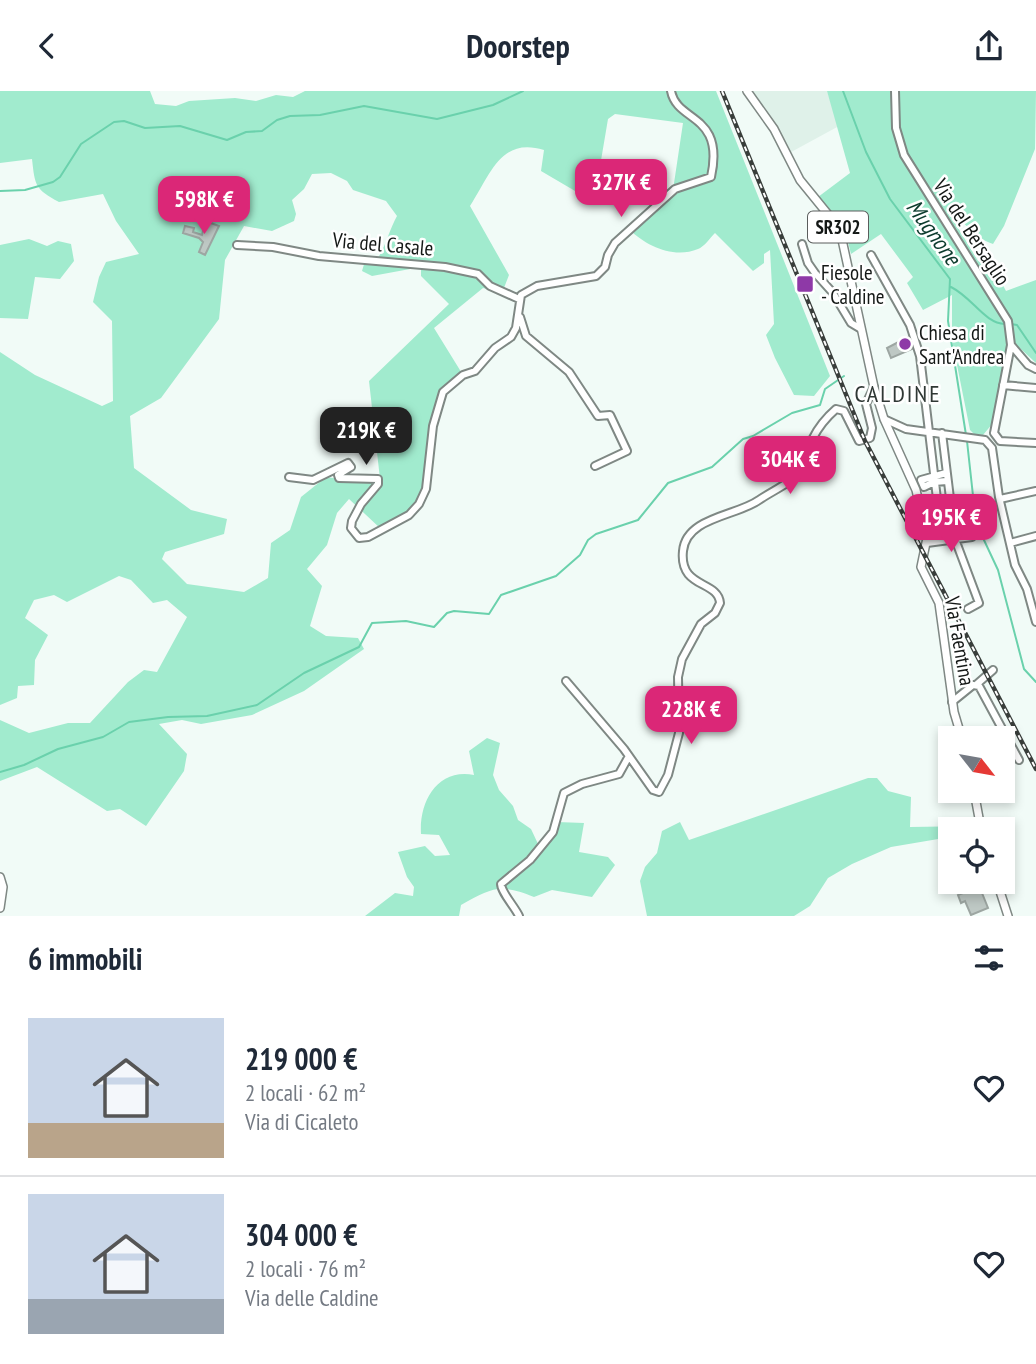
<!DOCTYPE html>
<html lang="it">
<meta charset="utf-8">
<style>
:root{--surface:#fff;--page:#f6f6f7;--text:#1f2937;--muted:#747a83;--line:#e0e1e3;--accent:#db2777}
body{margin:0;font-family:"PT Sans Narrow",sans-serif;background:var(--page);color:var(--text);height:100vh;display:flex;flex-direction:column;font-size:26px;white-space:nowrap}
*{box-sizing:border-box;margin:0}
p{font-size:23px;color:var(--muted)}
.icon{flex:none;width:38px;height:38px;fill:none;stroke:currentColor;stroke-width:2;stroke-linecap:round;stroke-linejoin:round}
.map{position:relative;height:825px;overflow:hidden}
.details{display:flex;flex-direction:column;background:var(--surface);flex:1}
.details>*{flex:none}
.needle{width:46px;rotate:121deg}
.buttons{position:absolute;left:938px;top:635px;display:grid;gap:14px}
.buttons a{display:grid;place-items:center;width:77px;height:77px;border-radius:0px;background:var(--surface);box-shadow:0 4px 10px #0003;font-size:35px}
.price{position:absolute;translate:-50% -60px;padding:0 16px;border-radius:14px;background:var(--accent);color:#fff;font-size:23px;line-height:46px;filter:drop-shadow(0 2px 4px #0008)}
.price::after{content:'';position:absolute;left:50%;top:42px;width:21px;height:16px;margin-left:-10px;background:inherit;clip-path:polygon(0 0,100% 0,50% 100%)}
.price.current{background:#222;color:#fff}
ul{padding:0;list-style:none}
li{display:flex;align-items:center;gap:21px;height:175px;padding:0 28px}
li+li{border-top:2px solid var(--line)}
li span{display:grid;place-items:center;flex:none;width:196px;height:140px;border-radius:0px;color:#555}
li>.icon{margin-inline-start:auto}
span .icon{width:84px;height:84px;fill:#fffc;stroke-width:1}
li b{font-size:30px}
h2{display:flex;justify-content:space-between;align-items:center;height:84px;padding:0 28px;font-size:30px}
header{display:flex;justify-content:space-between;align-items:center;height:91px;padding:0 28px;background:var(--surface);font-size:32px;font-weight:600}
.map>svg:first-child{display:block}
.built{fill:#dff1e9}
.green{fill:#a1ebce;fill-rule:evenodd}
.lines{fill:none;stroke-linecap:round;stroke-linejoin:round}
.stream{stroke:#6ad1ac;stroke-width:2}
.building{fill:#bec8c4;stroke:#9da6a2;stroke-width:2}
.minor-casing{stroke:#7f8884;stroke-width:10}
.major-casing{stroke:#7f8884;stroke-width:10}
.minor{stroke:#fff;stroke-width:6}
.major{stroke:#fff;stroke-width:7}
.rail-casing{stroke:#393e3b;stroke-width:4.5}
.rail{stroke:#fff;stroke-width:2;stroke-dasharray:5;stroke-linecap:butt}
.poi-dot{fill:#8e39a7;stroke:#fff;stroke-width:2.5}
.labels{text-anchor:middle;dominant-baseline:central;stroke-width:5;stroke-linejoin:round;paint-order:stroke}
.shield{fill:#fff;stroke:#5a5d5c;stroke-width:2}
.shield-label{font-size:19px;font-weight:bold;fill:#141816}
.street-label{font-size:21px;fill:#141816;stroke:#fff}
.poi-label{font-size:21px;fill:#141816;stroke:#fff;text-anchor:start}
.water-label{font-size:23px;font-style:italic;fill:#0c3b2d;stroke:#fff}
.quarter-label{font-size:24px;letter-spacing:2px;fill:#303835;stroke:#fff}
</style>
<header><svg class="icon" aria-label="back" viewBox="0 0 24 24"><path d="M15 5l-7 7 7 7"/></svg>Doorstep<svg class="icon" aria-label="share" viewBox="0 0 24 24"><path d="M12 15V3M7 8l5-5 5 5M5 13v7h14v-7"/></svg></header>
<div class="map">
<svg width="1036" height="825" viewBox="0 0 1036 825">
<rect width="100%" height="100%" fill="#f1fbf7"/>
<path class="built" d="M743,0H827L839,35L782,66L771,42Z"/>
<path class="green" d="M0,0H150L155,13L176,15L189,10L235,7L256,10L276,4L293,6L305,0H716L830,285L814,305L794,304L775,267L766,244L774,233L770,159L764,163V172L753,180L715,142C710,147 704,156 698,158C674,168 646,155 630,139L673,99L683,32L615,23L608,28L596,99L587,107L541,80L544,59C500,46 491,83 470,115L509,184L502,202L483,197L434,237L463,284L443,301L433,335L426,398L409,424L381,438L349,408L337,422L327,454L307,478L322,495L310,535L326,545L358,547L364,558L304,600L252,624L201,633L182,629L159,633L187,663L184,680L146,735L120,718L107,720L37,676L0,690V629L29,642L68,632H90L128,591L144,579L157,581L187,526L167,509L153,512L131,489L119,485L67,511L54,504L34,509L25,527L48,544L35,569L34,594L18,595L17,607L0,614V261L35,284L102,315L113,310L112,230L93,211L99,186L106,171L139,163L116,130L103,103L59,111C35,98 35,95 32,68L0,72ZM331,82L347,90L353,99L386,110L397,125C390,137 384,160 377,168L365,170L362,180L372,185L421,176V185L449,213L369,290L380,388L369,392L326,386L301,406L290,439L271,452L268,487L244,501L187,493L162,468L165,461L224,443L227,428L191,419L134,377L130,325L161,307L219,228L225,169L244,135L272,140L294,130L296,123L292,109L304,98L312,83Z
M827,0H1036L1035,58L1004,135L993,153C972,146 966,129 951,125L978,170L993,175L1006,200L1036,189V272L1008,246L993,332L983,344L974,343L970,339L952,249V204L923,219L907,192L913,186L881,143L851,163L845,138L818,106L850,82Z
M29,148L47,155L58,150L71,153L74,170L60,188L35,186L28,228L0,227V154Z
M487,647L500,652L493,684L499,699L513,715L518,729L531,738L539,755L557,731L584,732L579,761L608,766L615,774L592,806L552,799L534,806C500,792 492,797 461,814L459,825H365L395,802L413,805L414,796L407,786L398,761L425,755L435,765L450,764L439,744L421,743C419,711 437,677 474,684L469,660Z
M868,687H877L888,700L911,706L910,736L975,735V738H950V746L891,756L852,773L828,787L810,815L794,825H647L640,790L645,776L657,762L662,740L680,731L689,749Z"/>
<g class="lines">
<path class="stream" d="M843,0L866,61L890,108L950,188L948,230L966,344
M0,100L25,99L53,91L60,86L81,53L114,31L124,30L145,37L180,35L227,49L246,41L262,40L277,29L290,25L320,24L364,15L437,28L493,14L523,0
M951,196C973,207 984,232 1005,233
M1011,233L1017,234L1036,262
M967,350L976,432L998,479L1024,578L1036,591
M0,681L24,674L58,658L103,646L129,631L168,626L207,625L257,614L304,582L359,556L372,532L406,530L434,536L447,522L454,520L489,523L501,504L556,485L580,464L588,449L596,443L638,429L668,392L712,376L743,348L753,345L792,322L820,314L825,298L844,285"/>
</g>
<path class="building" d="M208,131L219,135L205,164L199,161L203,151L199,147L183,142L185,135L194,137L193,141L202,144L204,135Z
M908,246L912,258L891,267L887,257Z
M976,791H991L980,797L988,817L971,824L965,810L961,812L958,804L968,800L967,798L977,794Z"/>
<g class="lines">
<defs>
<path id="minor" d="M895,0L896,37L904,64L1008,230L1011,254L994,342
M802,153L808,172L815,182L833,202L851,232L861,238
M237,154L273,156L319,165L445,176L478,183L490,195L519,208
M871,164L910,234L920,265L942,450
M520,226L526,245L569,281L598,325L610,324L627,360L595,375
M1011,254L1028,274L1036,278
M1003,294L1036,297
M884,328L906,338L985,349L992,357
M942,342L955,448L979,512L968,518
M994,342L1000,350L1036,352
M992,357L999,406L1015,474L1027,498L1036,531
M946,382L921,389L924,396L934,391L947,390
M289,386L313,389L348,372L351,376L338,384L339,387L378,388V393L361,413L352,430L351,437L359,447L368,446L409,424L419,413L426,398L433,335L443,301L463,284L475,280L495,257L511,246L516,237L521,204L537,195L596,185L605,176L608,164L615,152L675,98L711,86C725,22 677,32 671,0
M1000,408L1036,400
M927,452L972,446
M1010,452L1036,445
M566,590L624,658L653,699L659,701L668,684L679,642L678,586L682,568L701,533L715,522L720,512C718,489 679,498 683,460C686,426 737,425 759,409C772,400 793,391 803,378C810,369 809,357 813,347C818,337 828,325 836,318L844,320L859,350L870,347L872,337L866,313L874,296
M977,593L993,579
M952,611L973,594L979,595L1019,669
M519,825C515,816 501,801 501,793L530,769L553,741L564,702L582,693L619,683L629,665"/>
<path id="major" d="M747,0L774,38L800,89L835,132L841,144L874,296L884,328L916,399L927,447L921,476L939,512L954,621L962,648
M974,700L981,738
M0,786L3,796L0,817
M997,791L1008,825"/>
</defs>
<use href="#minor" class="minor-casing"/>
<use href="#major" class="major-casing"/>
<use href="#minor" class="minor"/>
<use href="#major" class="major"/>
<defs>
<path id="rail" d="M722,0L865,350L1036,678"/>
</defs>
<use href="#rail" class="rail-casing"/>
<use href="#rail" class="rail"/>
</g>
<g class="poi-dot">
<rect x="796" y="184" width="18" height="18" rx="3.5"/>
<circle cx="905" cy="253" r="7"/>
</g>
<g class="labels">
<rect class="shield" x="808" y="120.5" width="60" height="31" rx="5"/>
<g class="shield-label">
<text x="838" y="136">SR302</text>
</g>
<g class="street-label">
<text transform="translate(972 141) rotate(57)">Via del Bersaglio</text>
<text transform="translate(383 153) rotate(5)">Via del Casale</text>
<text transform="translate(960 550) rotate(80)">Via Faentina</text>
</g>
<g class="poi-label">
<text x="821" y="181">Fiesole<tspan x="821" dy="24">- Caldine</tspan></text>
<text x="919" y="241">Chiesa di<tspan x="919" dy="24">Sant'Andrea</tspan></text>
</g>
<g class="water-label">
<text transform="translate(934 141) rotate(54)">Mugnone</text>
</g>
<g class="quarter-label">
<text x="898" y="302">CALDINE</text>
</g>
</g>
</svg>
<div class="buttons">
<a><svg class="needle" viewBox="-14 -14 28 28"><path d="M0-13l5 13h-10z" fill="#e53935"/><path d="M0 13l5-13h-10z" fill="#747a83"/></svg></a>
<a><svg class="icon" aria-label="locate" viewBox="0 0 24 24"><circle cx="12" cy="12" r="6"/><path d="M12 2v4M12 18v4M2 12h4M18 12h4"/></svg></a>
</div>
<b class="price" style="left:621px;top:128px">327K €</b>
<b class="price" style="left:204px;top:145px">598K €</b>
<b class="price current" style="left:366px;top:376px">219K €</b>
<b class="price" style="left:790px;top:405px">304K €</b>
<b class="price" style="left:951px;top:463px">195K €</b>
<b class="price" style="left:691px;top:655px">228K €</b>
</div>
<section class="details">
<h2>6 immobili<svg class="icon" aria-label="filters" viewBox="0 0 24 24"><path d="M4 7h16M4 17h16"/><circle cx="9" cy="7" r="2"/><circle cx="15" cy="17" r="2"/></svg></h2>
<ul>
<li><span style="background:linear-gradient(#c9d6e8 75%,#b9a48a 0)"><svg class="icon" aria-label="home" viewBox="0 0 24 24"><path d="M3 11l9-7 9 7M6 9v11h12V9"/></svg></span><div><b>219 000 €</b><p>2 locali · 62 m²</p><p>Via di Cicaleto</p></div><svg class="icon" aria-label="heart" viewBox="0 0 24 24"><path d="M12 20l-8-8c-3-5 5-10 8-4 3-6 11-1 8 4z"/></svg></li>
<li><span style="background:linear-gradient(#c9d6e8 75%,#9aa5b1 0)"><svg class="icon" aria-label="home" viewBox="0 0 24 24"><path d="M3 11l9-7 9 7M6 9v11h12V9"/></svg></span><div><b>304 000 €</b><p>2 locali · 76 m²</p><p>Via delle Caldine</p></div><svg class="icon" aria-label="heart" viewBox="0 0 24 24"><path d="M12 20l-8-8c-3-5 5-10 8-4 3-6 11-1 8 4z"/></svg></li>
</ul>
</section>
